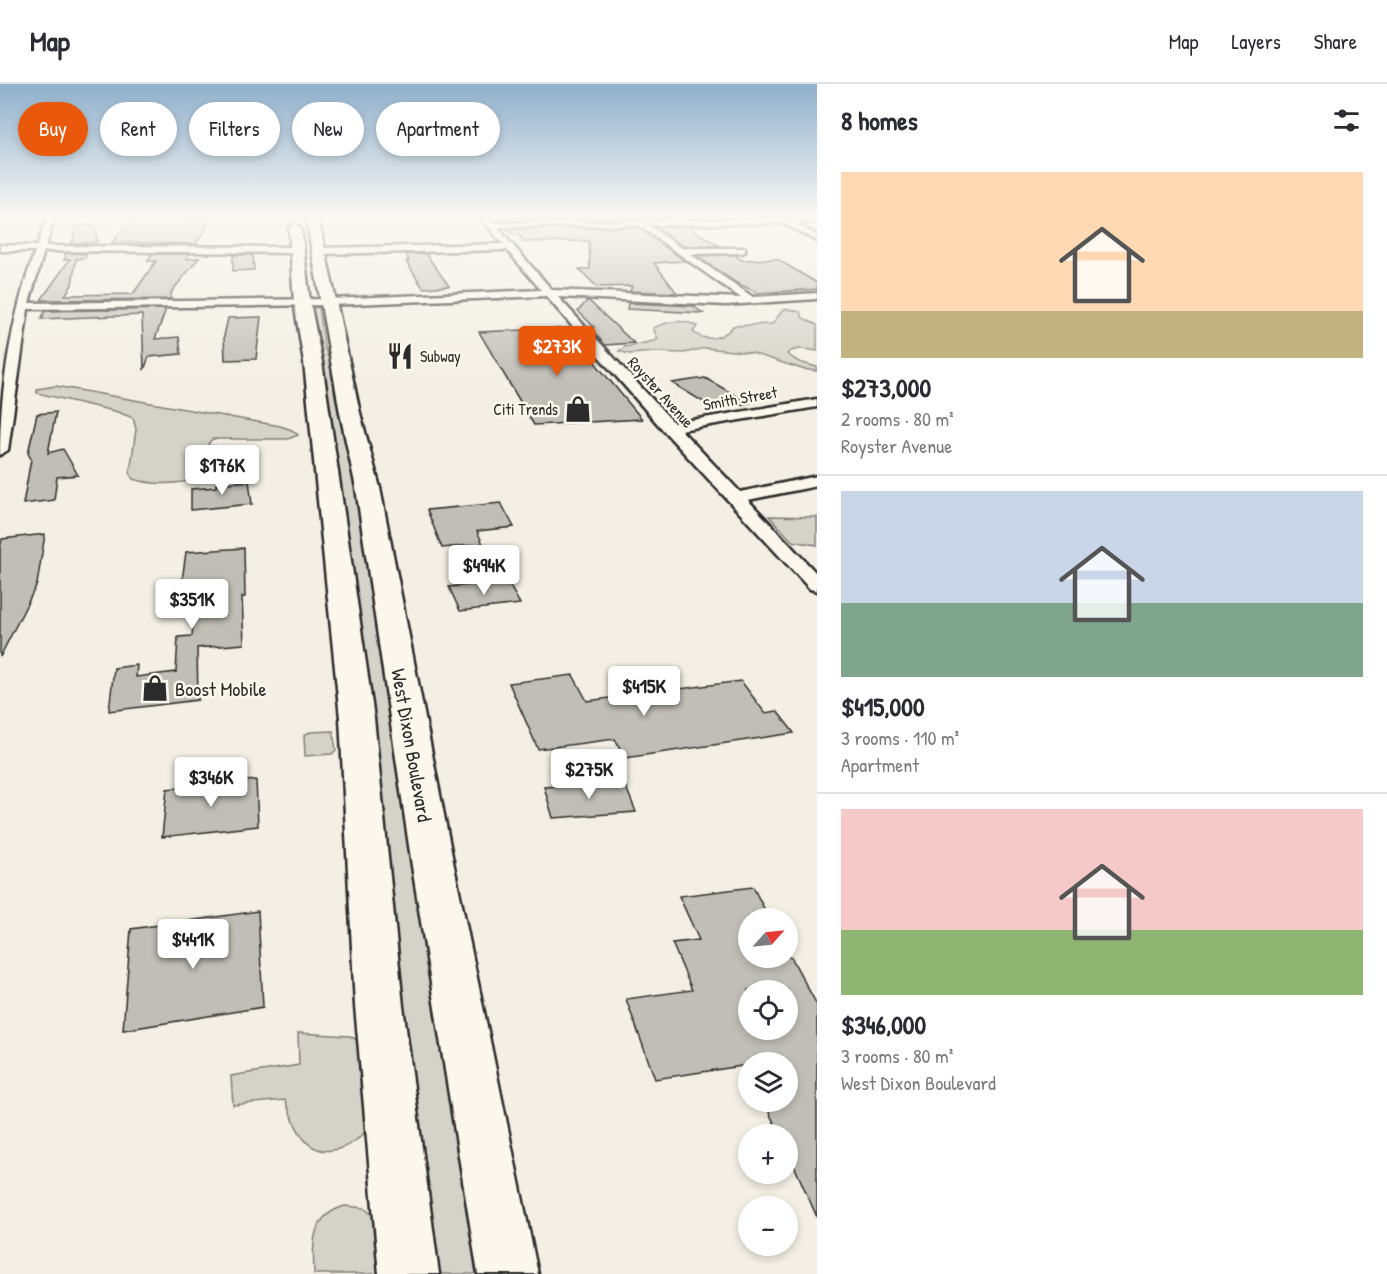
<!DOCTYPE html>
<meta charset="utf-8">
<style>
:root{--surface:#fff;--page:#f2f2f3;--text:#2b2b33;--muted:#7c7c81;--line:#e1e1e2;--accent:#ea580c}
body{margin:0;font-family:"Patrick Hand",sans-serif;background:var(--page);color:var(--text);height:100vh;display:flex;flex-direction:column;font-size:22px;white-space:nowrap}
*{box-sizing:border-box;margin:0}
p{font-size:20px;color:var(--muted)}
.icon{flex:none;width:33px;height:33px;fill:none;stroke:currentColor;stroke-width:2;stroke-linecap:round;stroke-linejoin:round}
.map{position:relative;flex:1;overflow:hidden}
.panel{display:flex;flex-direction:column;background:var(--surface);width:570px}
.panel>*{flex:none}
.top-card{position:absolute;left:18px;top:18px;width:570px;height:54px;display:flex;gap:12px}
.needle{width:39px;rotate:63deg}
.tools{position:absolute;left:738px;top:824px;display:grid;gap:12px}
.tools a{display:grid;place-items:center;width:60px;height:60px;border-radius:50%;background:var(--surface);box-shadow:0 3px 9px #0003;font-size:30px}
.price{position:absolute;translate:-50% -51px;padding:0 14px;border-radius:6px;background:#fff;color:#222;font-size:20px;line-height:39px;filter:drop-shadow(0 2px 3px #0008)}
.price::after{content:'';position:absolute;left:50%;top:36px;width:18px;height:14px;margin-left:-9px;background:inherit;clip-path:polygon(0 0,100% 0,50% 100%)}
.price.on{background:var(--accent);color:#fff}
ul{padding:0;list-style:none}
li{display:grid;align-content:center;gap:12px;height:318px;padding:0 24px}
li+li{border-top:2px solid var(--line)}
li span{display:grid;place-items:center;height:186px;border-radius:0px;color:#555}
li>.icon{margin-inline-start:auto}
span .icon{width:108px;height:108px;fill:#fffc;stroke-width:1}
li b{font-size:26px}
h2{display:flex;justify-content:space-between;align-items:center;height:72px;padding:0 24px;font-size:26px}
.tag{padding:0 21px;border-radius:27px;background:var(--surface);box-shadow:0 3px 9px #0003;font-size:21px;line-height:54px}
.tag.on{background:var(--accent);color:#fff}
header{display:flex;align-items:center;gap:36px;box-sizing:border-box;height:84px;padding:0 30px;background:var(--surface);border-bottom:2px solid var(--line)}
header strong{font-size:28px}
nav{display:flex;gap:33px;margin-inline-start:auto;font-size:21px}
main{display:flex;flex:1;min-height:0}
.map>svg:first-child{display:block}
.green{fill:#d5d2c9;stroke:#807e7a;stroke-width:1.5}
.building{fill:#c0beb6;stroke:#2b2b2b;stroke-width:1.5;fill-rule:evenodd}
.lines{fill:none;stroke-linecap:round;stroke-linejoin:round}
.minor-casing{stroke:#2b2b2b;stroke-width:5}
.trunk-casing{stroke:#2b2b2b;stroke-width:5}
.minor{fill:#fbf7ec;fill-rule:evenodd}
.trunk{fill:#fbf7ec;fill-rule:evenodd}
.labels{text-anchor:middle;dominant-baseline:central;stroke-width:5;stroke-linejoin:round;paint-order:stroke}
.far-poi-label{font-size:16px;fill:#2b2b2b;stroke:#fbf7ec;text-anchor:start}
.far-street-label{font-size:16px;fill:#2b2b2b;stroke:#fbf7ec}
.poi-label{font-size:20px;fill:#2b2b2b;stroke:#fbf7ec;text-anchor:start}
.street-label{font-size:20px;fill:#2b2b2b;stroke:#fbf7ec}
</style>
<header>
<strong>Map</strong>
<nav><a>Map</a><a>Layers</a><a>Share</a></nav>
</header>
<main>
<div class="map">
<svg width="817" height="1190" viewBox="0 0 817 1190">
<rect width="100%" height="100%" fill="#f3efe4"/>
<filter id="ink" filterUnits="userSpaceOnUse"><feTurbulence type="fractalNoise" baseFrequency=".0167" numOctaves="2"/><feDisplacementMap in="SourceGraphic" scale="12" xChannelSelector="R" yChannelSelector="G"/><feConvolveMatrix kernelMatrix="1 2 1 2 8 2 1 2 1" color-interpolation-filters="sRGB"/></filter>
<g filter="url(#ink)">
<path class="green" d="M312,224H319L324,262L336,294L382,563L483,1190H439L312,239Z
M787,225L800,228L803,234L817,241V267C808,265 794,263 787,270L799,278L817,283V287L802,285L752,269L705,264L684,269L655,268L629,270L619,267L625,263L654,257L658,255L653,244C667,238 682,234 697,242L693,248C706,259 724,254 733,242L772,240L783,226Z
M56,302L280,342L292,346L298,351L288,355H212L208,360L220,375L215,388C190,400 160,403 133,395L130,389L136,345L133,334L118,328L37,309V305Z
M769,432L817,433V461L792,457Z
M333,647L336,666L332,670L305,672L304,651L310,648Z
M298,949L350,952L360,958L368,1044C354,1064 321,1077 304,1055C295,1044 290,1029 285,1016L233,1021L231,992L299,981Z
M345,1122L364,1124L375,1133L389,1190H314C313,1159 310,1132 345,1122Z"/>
<path class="building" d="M130,133H210L205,147L196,160L113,158Z
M552,133H674L675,134L500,137L498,134Z
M95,141L97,158L70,160L73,157L76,142Z
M637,143L685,177L654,179L677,209L630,207L632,202L597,203L579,185H590L589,157L524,158L518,150L513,151L508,145Z
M655,143H689L719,162H683Z
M66,169L86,170L85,174L76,175L72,201L65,211L133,210L156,177H147L152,170H189L186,175L199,174L172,207L170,215L41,216L70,175L64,176Z
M406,170H426L449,202L423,204L406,177H409Z
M233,171H253L254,186L233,187Z
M735,171L742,176L777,175L817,199V205L758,209L735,198L697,172Z
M587,217H589L634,259L605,261L589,243H594L578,227Z
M628,219L693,222L703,229L627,225Z
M166,225L155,255L179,253L181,270L149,273L144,286L142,231L41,235L45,227Z
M261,233L256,275L225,276L224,252L228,234Z
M571,244L587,263H582L642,335L534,341L479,248Z
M705,294L749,319L715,325L672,299Z
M56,328L48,369L63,365L78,391L57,393L54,416L23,420L31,375L28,369L37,330Z
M249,397L252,420L191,426V405L216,403V400Z
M501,419L514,443L477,447L483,460L442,464L427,426Z
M45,450L37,500L0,573V464L2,455Z
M244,464L245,513H242L244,560L197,564L198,616L109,627L114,584L137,581L136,593L176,588L178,553L192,552L195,518L179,519L186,468Z
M507,497L520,520L460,527L449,503Z
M573,591L587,617L741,597L765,629L777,627L794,649L625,674L615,655L538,665L509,599Z
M256,696L258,742L162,753L167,705Z
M624,698L636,728L553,734L544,703Z
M753,803L769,834H748V873H791L817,921V1133L788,1068V1050H779L764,1017H788V978H748V981L655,995L626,915L692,906L672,859L699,856L679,812ZM748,906H788V945H748Z
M258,827L263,923L123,946L131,845Z"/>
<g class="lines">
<defs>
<path id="minor" d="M47,133H55L46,162L298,163L302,166L298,169L44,167L29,219L329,215L541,206L507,166L319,170L314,167L319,164L503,160L480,133H489L493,139L817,134V138L794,139L817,151V157L782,139L648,141L682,164H745V168L742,169L690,170L753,213L817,209V215L726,221L558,213L674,339L817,315V323L681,346L740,408L817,392V402L748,416L817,490V507L810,505L664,347L546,212L329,221L28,225L8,366L0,371C0,301 12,233 35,167H0V161L37,162ZM638,141L741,214L552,206L497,143Z"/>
<path id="trunk" d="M306,133H318L360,329L380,404L454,782L538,1190H478L412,782L356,404L340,329Z
M295,140L301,144L310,218L322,278L374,634L403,922L439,1190H379L355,922L340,634L304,278L294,218L289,144Z"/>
</defs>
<use href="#minor" class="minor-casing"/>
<use href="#trunk" class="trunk-casing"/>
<use href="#minor" class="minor"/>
<use href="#trunk" class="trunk"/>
</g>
</g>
<linearGradient id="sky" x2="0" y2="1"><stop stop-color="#90b0cc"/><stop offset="0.44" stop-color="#faf8f3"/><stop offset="1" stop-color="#faf8f3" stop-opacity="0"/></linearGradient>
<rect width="817" height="300" fill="url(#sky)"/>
<defs>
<symbol id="restaurant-bare" viewBox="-9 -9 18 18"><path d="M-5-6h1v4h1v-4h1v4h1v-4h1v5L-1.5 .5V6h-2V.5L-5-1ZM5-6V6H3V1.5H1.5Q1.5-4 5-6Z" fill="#2b2b2b" stroke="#fbf7ec" stroke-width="2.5" paint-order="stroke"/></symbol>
<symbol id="shop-bare" viewBox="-9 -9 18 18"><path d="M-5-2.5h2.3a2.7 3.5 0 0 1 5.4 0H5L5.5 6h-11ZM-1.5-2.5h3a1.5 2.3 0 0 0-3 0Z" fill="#2b2b2b" stroke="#fbf7ec" stroke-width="2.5" paint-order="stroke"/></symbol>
</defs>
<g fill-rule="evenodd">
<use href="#restaurant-bare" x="381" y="253" width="38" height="38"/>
<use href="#shop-bare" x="559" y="306" width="38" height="38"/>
<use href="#shop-bare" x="136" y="585" width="38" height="38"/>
</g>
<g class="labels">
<g class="far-poi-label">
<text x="420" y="272">Subway</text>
<text x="558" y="325" text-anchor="end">Citi Trends</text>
</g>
<g class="far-street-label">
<text transform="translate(661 308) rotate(48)">Royster Avenue</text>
<text transform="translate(740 314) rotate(-10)">Smith Street</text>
</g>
<g class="poi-label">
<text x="175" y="604">Boost Mobile</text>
</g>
<g class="street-label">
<text transform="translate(412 661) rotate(80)">West Dixon Boulevard</text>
</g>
</g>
</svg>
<div class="tools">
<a><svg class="needle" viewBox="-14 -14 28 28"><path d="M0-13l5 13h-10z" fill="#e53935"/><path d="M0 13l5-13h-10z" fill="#7c7c81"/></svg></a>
<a><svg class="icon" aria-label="locate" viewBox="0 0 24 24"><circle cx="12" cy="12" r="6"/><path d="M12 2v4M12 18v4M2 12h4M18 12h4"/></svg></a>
<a><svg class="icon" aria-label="layers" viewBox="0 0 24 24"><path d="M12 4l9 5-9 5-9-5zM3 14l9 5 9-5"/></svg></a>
<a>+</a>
<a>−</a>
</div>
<b class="price on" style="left:557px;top:293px">$273K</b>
<b class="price" style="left:222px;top:412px">$176K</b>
<b class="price" style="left:484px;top:512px">$494K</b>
<b class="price" style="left:192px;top:546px">$351K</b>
<b class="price" style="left:644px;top:633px">$415K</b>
<b class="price" style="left:589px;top:716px">$275K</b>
<b class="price" style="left:211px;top:724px">$346K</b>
<b class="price" style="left:193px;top:886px">$441K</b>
<div class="top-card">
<a class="tag on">Buy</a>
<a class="tag">Rent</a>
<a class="tag">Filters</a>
<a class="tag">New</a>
<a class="tag">Apartment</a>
</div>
</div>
<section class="panel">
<h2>8 homes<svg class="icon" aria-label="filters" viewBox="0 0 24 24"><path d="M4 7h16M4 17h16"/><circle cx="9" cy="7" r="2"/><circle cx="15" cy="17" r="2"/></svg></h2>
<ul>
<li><span style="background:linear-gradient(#ffd9b3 75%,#c2b280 0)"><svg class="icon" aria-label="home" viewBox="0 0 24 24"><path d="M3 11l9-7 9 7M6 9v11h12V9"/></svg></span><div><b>$273,000</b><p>2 rooms · 80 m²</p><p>Royster Avenue</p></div></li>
<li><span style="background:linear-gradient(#c9d6e8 60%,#7fa58c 0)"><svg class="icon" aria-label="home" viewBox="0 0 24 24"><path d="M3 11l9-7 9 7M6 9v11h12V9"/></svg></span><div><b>$415,000</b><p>3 rooms · 110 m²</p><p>Apartment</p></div></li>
<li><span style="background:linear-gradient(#f6c9c9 65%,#8fb573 0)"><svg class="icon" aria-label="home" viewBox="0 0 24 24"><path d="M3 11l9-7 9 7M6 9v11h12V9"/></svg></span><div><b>$346,000</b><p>3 rooms · 80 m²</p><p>West Dixon Boulevard</p></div></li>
</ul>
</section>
</main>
